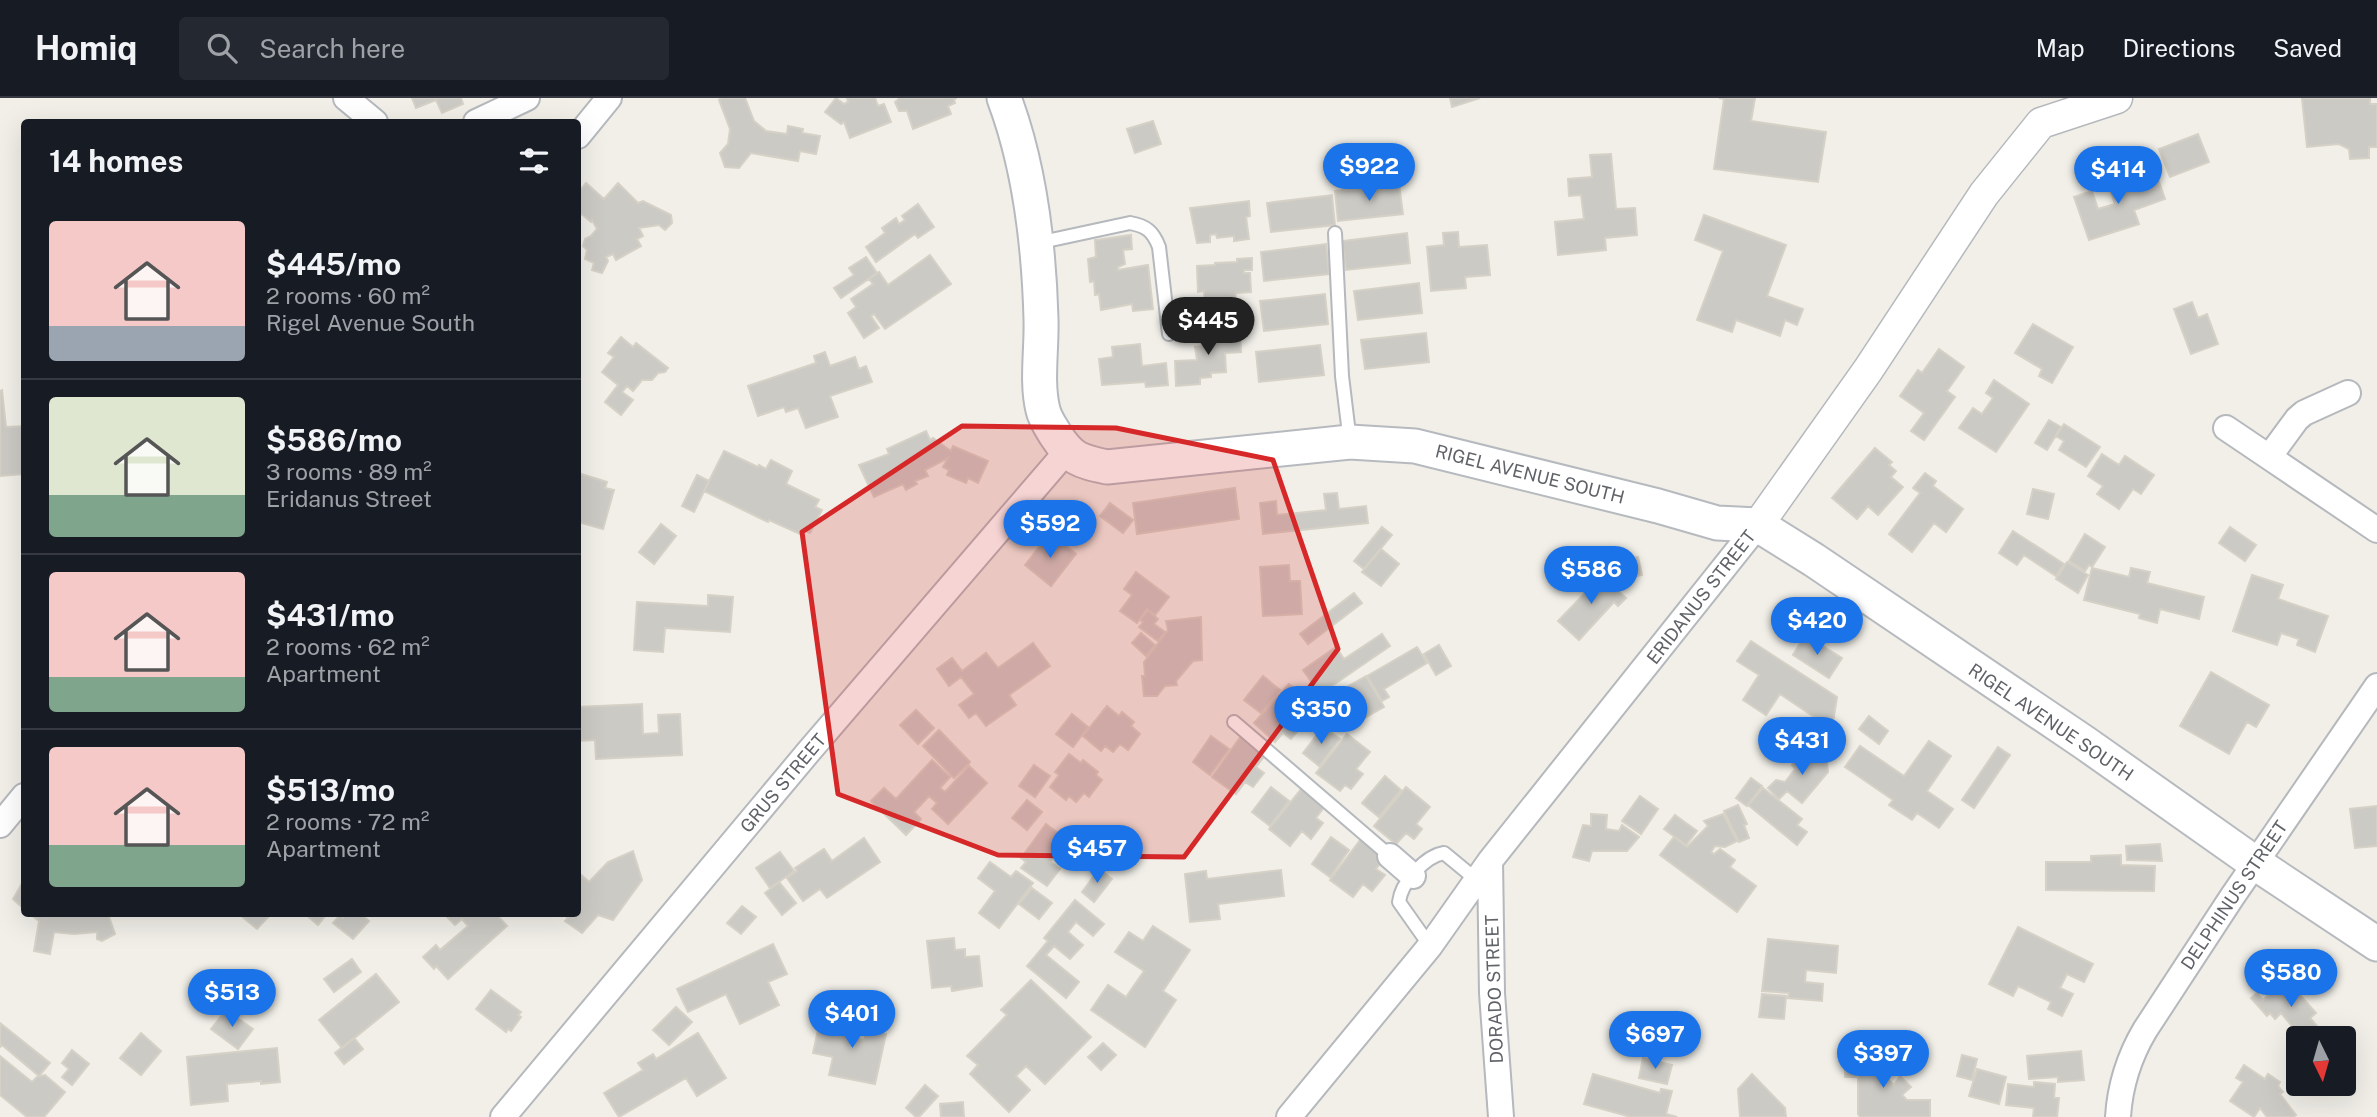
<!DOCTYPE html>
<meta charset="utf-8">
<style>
:root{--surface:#171b24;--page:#242831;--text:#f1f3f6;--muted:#9ea1a6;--line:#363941;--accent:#1a73e8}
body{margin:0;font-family:"Public Sans",sans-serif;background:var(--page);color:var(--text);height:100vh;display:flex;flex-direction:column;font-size:26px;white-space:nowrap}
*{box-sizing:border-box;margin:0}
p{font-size:23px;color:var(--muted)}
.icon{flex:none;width:38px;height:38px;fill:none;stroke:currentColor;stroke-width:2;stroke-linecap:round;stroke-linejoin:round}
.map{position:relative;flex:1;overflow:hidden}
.side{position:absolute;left:21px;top:21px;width:560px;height:798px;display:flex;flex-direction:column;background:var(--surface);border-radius:7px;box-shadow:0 7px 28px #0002}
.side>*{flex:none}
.needle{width:46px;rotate:175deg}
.buttons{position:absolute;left:2286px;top:928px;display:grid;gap:14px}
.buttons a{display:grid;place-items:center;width:70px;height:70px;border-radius:7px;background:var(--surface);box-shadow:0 7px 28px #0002;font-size:35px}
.price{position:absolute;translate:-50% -60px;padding:0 16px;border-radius:24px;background:var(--accent);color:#fff;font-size:23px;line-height:46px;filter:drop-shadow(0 2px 4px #0008)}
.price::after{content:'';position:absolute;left:50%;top:42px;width:21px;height:16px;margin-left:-10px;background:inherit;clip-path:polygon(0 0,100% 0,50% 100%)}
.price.selected{background:#222;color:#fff}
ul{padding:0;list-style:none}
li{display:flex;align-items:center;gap:21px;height:175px;padding:0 28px}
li+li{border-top:2px solid var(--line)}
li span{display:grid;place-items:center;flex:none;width:196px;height:140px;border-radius:7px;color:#555}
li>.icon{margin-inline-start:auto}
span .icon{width:84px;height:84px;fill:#fffc;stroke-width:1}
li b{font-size:30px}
h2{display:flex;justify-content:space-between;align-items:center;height:84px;padding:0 28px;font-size:30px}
header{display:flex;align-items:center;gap:42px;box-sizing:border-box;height:98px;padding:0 35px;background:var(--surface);border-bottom:2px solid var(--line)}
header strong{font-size:33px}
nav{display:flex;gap:38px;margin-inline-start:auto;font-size:24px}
.search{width:490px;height:63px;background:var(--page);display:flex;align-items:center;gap:18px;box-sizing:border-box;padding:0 24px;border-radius:7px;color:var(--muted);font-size:26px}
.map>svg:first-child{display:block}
.building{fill:#cccac5;stroke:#d6d1c6;stroke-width:2}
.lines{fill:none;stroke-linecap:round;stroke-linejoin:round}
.service-casing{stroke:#b5b8bc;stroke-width:16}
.minor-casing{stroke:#b5b8bc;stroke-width:28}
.tertiary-casing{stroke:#b5b8bc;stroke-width:33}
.secondary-casing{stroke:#b6babf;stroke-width:37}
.service{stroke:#fff;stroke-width:12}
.minor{stroke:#fff;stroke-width:24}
.tertiary{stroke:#fff;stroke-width:30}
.secondary{stroke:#fff;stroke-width:33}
.marked{fill:#d62828;fill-opacity:0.2;stroke:#d62828;stroke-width:5;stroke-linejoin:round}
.labels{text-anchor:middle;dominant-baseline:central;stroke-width:5;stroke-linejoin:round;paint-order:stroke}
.street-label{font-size:18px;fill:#5f6368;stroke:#fff}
</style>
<header>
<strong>Homiq</strong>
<div class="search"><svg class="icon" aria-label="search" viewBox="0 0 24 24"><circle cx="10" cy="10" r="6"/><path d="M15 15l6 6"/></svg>Search here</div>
<nav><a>Map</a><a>Directions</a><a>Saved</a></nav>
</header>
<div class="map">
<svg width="2377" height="1019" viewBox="0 0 2377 1019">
<rect width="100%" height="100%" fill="#f1efe8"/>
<path class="building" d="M412,0H461L463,6L442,15L436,2L416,10Z
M721,0H745L754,23L766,33L787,36L788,28L803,31L802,35L820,38L816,56L800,53L798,63L751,55L739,70L725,69L720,55L728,46L730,31L719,2Z
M836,0L844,6L848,4L847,0H875L878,8L884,6L891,24L850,40L844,24L841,26L825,14Z
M900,0H956L954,2L955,5L948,8L951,16L913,31L907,13H899L895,4Z
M1450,0H1480L1452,9Z
M1719,0H1755L1751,23L1826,34L1818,84L1714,71L1724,1Z
M2302,0H2370V6H2377V49H2369V60L2350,61L2349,51L2339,46L2307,49Z
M1153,23L1161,46L1135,55L1127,31Z
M2198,36L2209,64L2170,79L2159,51Z
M1611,56L1616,111L1635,110L1637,137L1605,140L1606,152L1558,157L1555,124L1584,121L1581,97L1569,98L1568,81L1592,79L1590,57Z
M2138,75L2142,86L2158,81L2165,101L2134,112L2139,126L2089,142L2074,99L2092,93L2098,111L2115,106L2108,85Z
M586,85L604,101L618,85L638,105L643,103L671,117L672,125L665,132L659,127L639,130L643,138L637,141L641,148L616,162L613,156L606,159L608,163L602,175L592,172L594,165L585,161L587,152L583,148L585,141L591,138L597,131L592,122L591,124L578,113V95Z
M1399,86L1403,116L1338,123L1335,93Z
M1332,97L1335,127L1271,134L1267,105Z
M1249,103L1250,118L1246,119L1249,141L1234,143V138L1217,140L1216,136L1210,137V144L1197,145L1190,110Z
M918,106L934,129L918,140L915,136L876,164L866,149L885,135L882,130L896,120L899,126L905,122L902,118Z
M1704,117L1786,147L1767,198L1803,211L1797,227L1785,222L1780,238L1736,222L1732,234L1697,222L1723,153L1695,142Z
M1458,134L1459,149L1487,147L1490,177L1465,179L1466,190L1431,193L1427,149L1444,147L1443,135Z
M1407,135L1410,165L1346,172L1342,143Z
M1131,137L1132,151L1123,152L1125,166L1118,169V172L1148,167L1153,211L1133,213L1132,206L1101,212L1099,196L1095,197L1094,183L1090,184L1088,161L1096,159L1095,142Z
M1326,146L1329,176L1264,183L1261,154Z
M930,157L951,186L885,231L874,216L871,218L879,230L864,240L848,215L856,209L851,201L873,186L869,181L879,174L888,187Z
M866,159L877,175L841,200L834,190L854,177L849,170Z
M1252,160V172H1244V175H1250L1251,194L1236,195L1233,208L1205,210L1204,193L1198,194L1197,168L1215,167V165L1237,164V161Z
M1419,185L1422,215L1358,222L1354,193Z
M1325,196L1328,226L1264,233L1260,203Z
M2192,204L2198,220L2207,216L2218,246L2191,256L2174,211Z
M2033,226L2073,249L2052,285L2039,278L2042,271L2015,255Z
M1227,231V234L1240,233L1241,254L1225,255L1226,274L1211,275V279L1200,280V286L1176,288L1175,263L1197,262L1195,249L1204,248L1203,235Z
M1426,235L1429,264L1365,271L1361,242Z
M621,239L633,249L636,245L668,270L665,274L658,275L652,282H642L633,293L627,288L622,294L633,302L621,317L605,304L618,287L602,274L614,259L608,255Z
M1140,246L1142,268L1166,265L1168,287L1146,289L1145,284L1102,287L1099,261L1113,259L1112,249Z
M1320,247L1324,277L1259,284L1256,254Z
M1939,251L1964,269L1947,293L1955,299L1924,342L1911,333L1924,315L1900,298L1918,272L1922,275Z
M825,254L830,268L855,259L859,271L866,268L872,284L830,298L838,319L806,330L798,310L786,314L784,309L758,318L748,288L816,265L814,258Z
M1994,282L2029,306L1996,354L1959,330L1973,310L1982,316L1993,300L1986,295Z
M2,292L6,329L24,328V376L0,378V293Z
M2049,322L2061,329L2047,352L2035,345Z
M2064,326L2100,349L2086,369L2059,352L2064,343L2056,338Z
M926,333L930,342L933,340L951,353L953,348L988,363L978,385L968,380L966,385L947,377L949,372L943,369L948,360L925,372L928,378L915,383L917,386L906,392L903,386L874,399L859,367L889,356L887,351Z
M1875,350L1892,364L1889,367L1896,373L1891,379L1903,389L1878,417L1868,408L1857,421L1832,400Z
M724,353L758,369L759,367L766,371L771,362L792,373L786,386L819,402L815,409L822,412L810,435L804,432L802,437L769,422L768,424L704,393Z
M2102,356L2119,367L2125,358L2154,377L2141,396L2133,391L2119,411L2097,396L2103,388L2088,378Z
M578,375L607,384L605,390L614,392L603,431L578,424Z
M1925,375L1936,383L1933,388L1963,411L1946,434L1934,425L1912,454L1889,436L1920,395L1913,390Z
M697,377L709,383L694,414L682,408Z
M1235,390L1239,421L1137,436L1133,405Z
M2033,391L2054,396L2048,421L2027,416Z
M1337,395L1339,411L1366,408L1368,425L1263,436L1260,405L1276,403L1277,417L1326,412L1324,396Z
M1110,405L1133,422L1123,435L1100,418Z
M1070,411L1085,423L1067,444L1052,431Z
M661,426L676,438L654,466L639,454Z
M1382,429L1392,437L1364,471L1354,463Z
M2230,429L2256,447L2245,463L2219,445Z
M2013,433L2064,466L2056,478L2024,457L2017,467L1999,455Z
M1050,435L1076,456L1051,488L1025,467Z
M2085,436L2105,449L2092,469L2089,467L2085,473L2069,463Z
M1381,451L1399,466L1381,488L1362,474Z
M1622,452L1624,462L1638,459L1642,477L1609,484L1605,466L1609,465L1607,455Z
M2067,464L2088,477L2078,495L2056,481Z
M1289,467L1290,483H1300L1302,516L1263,518L1260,469Z
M2092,470L2129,479L2131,470L2150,474L2147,485L2204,499L2199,521L2160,511L2157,525L2139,520L2140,516L2084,502Z
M1136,474L1169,499L1155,517L1147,511L1137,525L1120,513L1132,497L1124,491Z
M1597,474L1626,500L1618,508L1614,504L1579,542L1558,523L1585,495L1581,491Z
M2252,477L2283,487L2278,501L2328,518L2315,554L2297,547L2299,541L2281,535L2277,547L2233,533Z
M1354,495L1362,505L1308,546L1300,536Z
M708,497L733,499L730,534L665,530L663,554L634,552L637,504L708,508Z
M1148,512L1158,521L1154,526L1165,534L1158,543L1139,529L1143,524L1140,522Z
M1201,519L1202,562L1193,563L1176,583L1177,587L1165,588L1157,598H1144L1142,578H1145L1144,564L1168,532L1166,523Z
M1141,535L1155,547L1146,558L1132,545Z
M1382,536L1390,548L1320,596L1303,572L1336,549L1344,561Z
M1805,537L1842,560L1829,580L1793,557Z
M1751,543L1837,599L1832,631L1780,596L1766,617L1743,602L1759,577L1737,563Z
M1033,545L1050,568L1009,597L1016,607L986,628L976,615L969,620L959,607L974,596L961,579L949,588L937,571L952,560L962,573L986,555L998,570Z
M1439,547L1451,568L1436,577L1424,556Z
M1417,549L1427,565L1384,591L1389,599L1382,603L1367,578Z
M2211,574L2269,607L2256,629L2247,624L2229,656L2180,628Z
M1263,578L1280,592L1261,615L1244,602Z
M1366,578L1384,609L1349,629L1331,598Z
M1289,586L1308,602L1292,620L1302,628L1291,641L1283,635L1275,644L1254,625Z
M642,606L643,636L659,635L658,617L680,616L682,657L596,661L595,642L578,643V609Z
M1107,608L1119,618L1122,614L1134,624L1131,628L1140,636L1128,652L1120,646L1113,654L1105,648L1101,653L1083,638Z
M916,612L934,630L918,646L900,627Z
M1072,616L1088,629L1073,649L1056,636Z
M1869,618L1888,633L1879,646L1859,631Z
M1323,629L1340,641L1319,668L1303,655Z
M939,632L970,664L954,680L923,648Z
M1347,636L1370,654L1356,671L1363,676L1351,691L1345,687L1340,693L1316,675Z
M1211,638L1229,651L1210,677L1193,664Z
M1241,638L1266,656L1256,669L1264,675L1253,689L1245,684L1236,696L1212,679Z
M1929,643L1951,658L1927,693L1953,711L1939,730L1917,715L1912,722L1889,707L1893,702L1845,669L1860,648L1904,678Z
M1998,649L2010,657L1974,710L1962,702Z
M1803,650L1827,664L1828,674L1802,705L1787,693L1779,701L1768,690L1776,682L1785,684L1795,671L1792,667Z
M1069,656L1081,665L1083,662L1098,674L1096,677L1102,682L1089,699L1084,695L1076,704L1069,698L1066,702L1050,689L1059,677L1055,674Z
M932,662L950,679L940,690L945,694L969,668L987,685L948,726L932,711L937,705L929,698L914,714L921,721L906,737L871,703L884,690L896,701Z
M1034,667L1050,678L1035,699L1019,688Z
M1385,678L1401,692L1379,719L1362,705Z
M1751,680L1762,688L1747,708L1736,700Z
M1271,689L1289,703L1270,728L1252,714Z
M1406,689L1430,709L1416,726L1422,731L1414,741L1406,735L1396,746L1374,728Z
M1302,690L1325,708L1316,720L1323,725L1311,741L1302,733L1290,748L1269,731Z
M1763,690L1802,721L1797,727L1807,734L1797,747L1748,707Z
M1640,698L1658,711L1641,736L1622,723Z
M1027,702L1042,714L1027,732L1012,720Z
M1738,707L1747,726L1744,727L1749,740L1739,744L1724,713Z
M2377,708V748L2355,750L2350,711Z
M1591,716L1607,717L1606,731L1619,733L1622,727L1639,739L1627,753H1592L1589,763L1573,759L1583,727L1591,728Z
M1723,716L1737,743L1725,749L1715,748L1711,754L1714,756L1720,751L1735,762L1730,769L1756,788L1737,814L1660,757L1674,739L1687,749L1708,728L1704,723Z
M1675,717L1697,733L1686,747L1664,731Z
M1046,726L1082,753L1072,766L1057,755L1050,764L1060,771L1047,788L1021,770L1026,764L1021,760Z
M1331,739L1349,752L1330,779L1312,766Z
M864,740L880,764L827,800L820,791L803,803L787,780L797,773L795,770L824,751L832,763Z
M1361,741L1385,759L1376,771L1385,777L1372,793L1363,786L1353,799L1330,782Z
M2160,746L2162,763L2127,762L2126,748Z
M633,753L642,782L613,822L598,817L582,835L565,823L568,820L563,816H578V774L589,784L608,764Z
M780,754L794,773L770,790L756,770Z
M2121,757V767L2155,768L2154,793L2046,792V764H2091V758Z
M990,764L1011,779L1016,773L1033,785L999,830L979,815L995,793L978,780Z
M1099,771L1112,781L1094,804L1082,794Z
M1281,772L1284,798L1218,806L1220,821L1190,824L1185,776L1206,773L1207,781Z
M24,782V811L13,801Z
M779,784L796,805L782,817L765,795Z
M1032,790L1052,805L1039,821L1019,806Z
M1075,802L1104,826L1093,838L1076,824L1068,834L1083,847L1070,861L1054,848L1046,857L1079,884L1066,900L1027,868L1048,843L1044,840Z
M742,808L756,819L741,836L727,825Z
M30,816H108L115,836L102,843L97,841V834L74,836L54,834L50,856L34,853L39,823Z
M239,816H271L257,831Z
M305,816H323L325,818L318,827Z
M346,816H361L369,823L353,841L333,825L340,817L343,820Z
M444,816H475L478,818L481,816H496L507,828L448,881L436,868L434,871L423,859L436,847L440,852L468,828L462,821L455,827Z
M1153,828L1190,852L1163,893L1176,902L1145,949L1091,912L1108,887L1126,899L1144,873L1115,854L1129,834L1143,843Z
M2018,829L2093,866L2084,884L2067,876L2060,890L2073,896L2062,918L2048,911L2051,904L2018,888L2013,898L1989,886Z
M954,840L955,852L965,851V859L979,858L982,888L952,893L951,888L932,890L927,843Z
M1768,841L1838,848L1836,875L1806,872L1805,884L1823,886L1822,903L1788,900L1789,895L1762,893Z
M773,846L787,876L768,884L779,907L740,926L726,896L688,914L677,891Z
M352,861L361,874L334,894L324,881Z
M376,876L399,904L342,950L319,922Z
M2289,879L2296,887L2299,885L2304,891L2299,896L2316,915L2310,920L2327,940H2302L2281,915L2275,921L2270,915L2267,918L2251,900L2257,895L2263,902Z
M1031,882L1091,939L1045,986L1026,968L1016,978L1030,992L1009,1014L970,976L978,967L967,958L1007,917L1001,912Z
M491,892L521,914L518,917L521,919L511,933L508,931L506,934L476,911Z
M1762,896L1786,898L1784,921L1759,919Z
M676,909L692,924L669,947L653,932Z
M226,912L253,931L238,951L211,931Z
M858,918L877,922L874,934L886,936L875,986L829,977L833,959L813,955L820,923L848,929L846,939L864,942L866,935L855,933Z
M0,925L50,965L39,978L2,947L0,949Z
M141,935L161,953L141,977L120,960Z
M698,935L726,980L697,998L686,980L619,1019L604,995L643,972L638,965L653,956L656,961Z
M354,940L363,951L344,966L335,955Z
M1103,945L1116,957L1101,972L1088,959Z
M277,950L280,984L261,986V983L227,986L228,1003L191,1007L187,959Z
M72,952L89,966L72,987L62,979L69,971L62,965Z
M2081,953L2084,982L2058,984V979L2029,981L2027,958Z
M1845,956H1862L1861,975H1869L1870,956H1890L1889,982L1894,987L1900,978L1911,989L1902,997L1907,1002H1930V1019H1860L1858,1016V979H1845Z
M1962,957L1977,961L1972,982L1957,978Z
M0,958L32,984L37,979L45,977L65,994L44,1019H27L0,997Z
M1643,960L1672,967L1667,986L1639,980Z
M2244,967L2265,981L2268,976L2280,984L2278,988L2283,994L2280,996L2296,1017L2293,1019H2267L2260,1010L2254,1019L2230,1003L2243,984L2236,980Z
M1977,971L2006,979L1999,1006L1969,998Z
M1593,976L1660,995L1661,991L1672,993L1666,1016L1677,1019H1631L1584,1006Z
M1752,976L1785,1010L1786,1019H1740L1738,991Z
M2034,984L2055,986L2054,1000H2059L2057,1019H2033L2034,1010L2006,1007L2008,986L2034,989Z
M925,987L938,998L919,1019H916L906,1010Z
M963,1004L964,1019H941L940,1006Z"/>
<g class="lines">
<defs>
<path id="service" d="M1335,135L1342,278L1350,344
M1037,145L1130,125C1146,128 1153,133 1159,149L1169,236
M1234,624L1390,758
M1430,848L1399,804C1401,785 1425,758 1444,755L1478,783"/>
<path id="minor" d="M346,0L375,24
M476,24L527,0
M578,38L609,0
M2348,295L2304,315L2297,321L2269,359L2377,432
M2226,330L2269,359
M0,727L24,698
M1390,758L1413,778
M1490,763L1492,895L1501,1019
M503,1019L810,652L1066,354
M1289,1019L1430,848L1490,763L1758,427
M2118,1019C2120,987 2129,959 2145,932L2232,799L2377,588"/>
<path id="tertiary" d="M1758,427L1868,272L1984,96L2041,25L2117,0"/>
<path id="secondary" d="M1004,0C1030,69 1039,148 1041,221C1042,251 1036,284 1043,312C1045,321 1051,329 1055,336C1071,361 1079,363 1107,369L1350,344L1415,348L1658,408L1717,425L1758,427L1814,462L2085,645L2255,765L2377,846"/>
</defs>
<use href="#service" class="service-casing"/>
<use href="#minor" class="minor-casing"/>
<use href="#tertiary" class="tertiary-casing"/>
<use href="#secondary" class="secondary-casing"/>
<use href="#service" class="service"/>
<use href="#minor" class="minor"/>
<use href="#tertiary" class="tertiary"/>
<use href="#secondary" class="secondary"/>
</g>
<path class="marked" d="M962,328L1116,330L1273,362L1338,551L1184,759L998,757L838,696L802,434Z"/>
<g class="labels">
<g class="street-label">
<text transform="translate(1530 376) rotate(14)">RIGEL AVENUE SOUTH</text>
<text transform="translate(1701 499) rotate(-52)">ERIDANUS STREET</text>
<text transform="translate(2051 624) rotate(34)">RIGEL AVENUE SOUTH</text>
<text transform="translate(783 685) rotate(-50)">GRUS STREET</text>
<text transform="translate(2234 797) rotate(-56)">DELPHINUS STREET</text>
<text transform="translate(1494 891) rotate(-92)">DORADO STREET</text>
</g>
</g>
</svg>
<div class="buttons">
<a><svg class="needle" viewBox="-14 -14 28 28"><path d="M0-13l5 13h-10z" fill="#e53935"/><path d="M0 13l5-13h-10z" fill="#9ea1a6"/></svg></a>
</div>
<b class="price" style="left:1369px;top:105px">$922</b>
<b class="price" style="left:2118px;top:108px">$414</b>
<b class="price selected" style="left:1208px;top:259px">$445</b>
<b class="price" style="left:1050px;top:462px">$592</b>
<b class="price" style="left:1591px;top:508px">$586</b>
<b class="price" style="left:1817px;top:559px">$420</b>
<b class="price" style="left:1321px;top:648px">$350</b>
<b class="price" style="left:1802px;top:679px">$431</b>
<b class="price" style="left:1097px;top:787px">$457</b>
<b class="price" style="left:2291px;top:911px">$580</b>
<b class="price" style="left:232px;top:931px">$513</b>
<b class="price" style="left:852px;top:952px">$401</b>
<b class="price" style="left:1655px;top:973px">$697</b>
<b class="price" style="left:1883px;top:992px">$397</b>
<section class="side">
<h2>14 homes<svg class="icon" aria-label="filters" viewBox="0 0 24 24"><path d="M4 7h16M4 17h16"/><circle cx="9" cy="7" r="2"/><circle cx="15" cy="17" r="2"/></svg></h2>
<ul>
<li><span style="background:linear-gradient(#f6c9c9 75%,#9aa5b1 0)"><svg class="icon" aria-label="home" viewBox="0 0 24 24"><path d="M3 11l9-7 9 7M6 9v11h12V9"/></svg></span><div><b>$445/mo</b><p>2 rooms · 60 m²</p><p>Rigel Avenue South</p></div></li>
<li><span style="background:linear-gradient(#dfe7d0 70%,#7fa58c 0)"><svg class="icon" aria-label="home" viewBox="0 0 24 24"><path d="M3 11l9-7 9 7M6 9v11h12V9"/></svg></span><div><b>$586/mo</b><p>3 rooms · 89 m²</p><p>Eridanus Street</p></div></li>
<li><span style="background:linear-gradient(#f6c9c9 75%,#7fa58c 0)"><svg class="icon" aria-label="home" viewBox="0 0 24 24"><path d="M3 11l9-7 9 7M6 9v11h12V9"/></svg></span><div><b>$431/mo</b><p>2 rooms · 62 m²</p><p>Apartment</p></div></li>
<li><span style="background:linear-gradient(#f6c9c9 70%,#7fa58c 0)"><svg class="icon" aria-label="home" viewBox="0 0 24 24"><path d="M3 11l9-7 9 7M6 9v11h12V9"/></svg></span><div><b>$513/mo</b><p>2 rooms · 72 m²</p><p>Apartment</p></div></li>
</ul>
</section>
</div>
